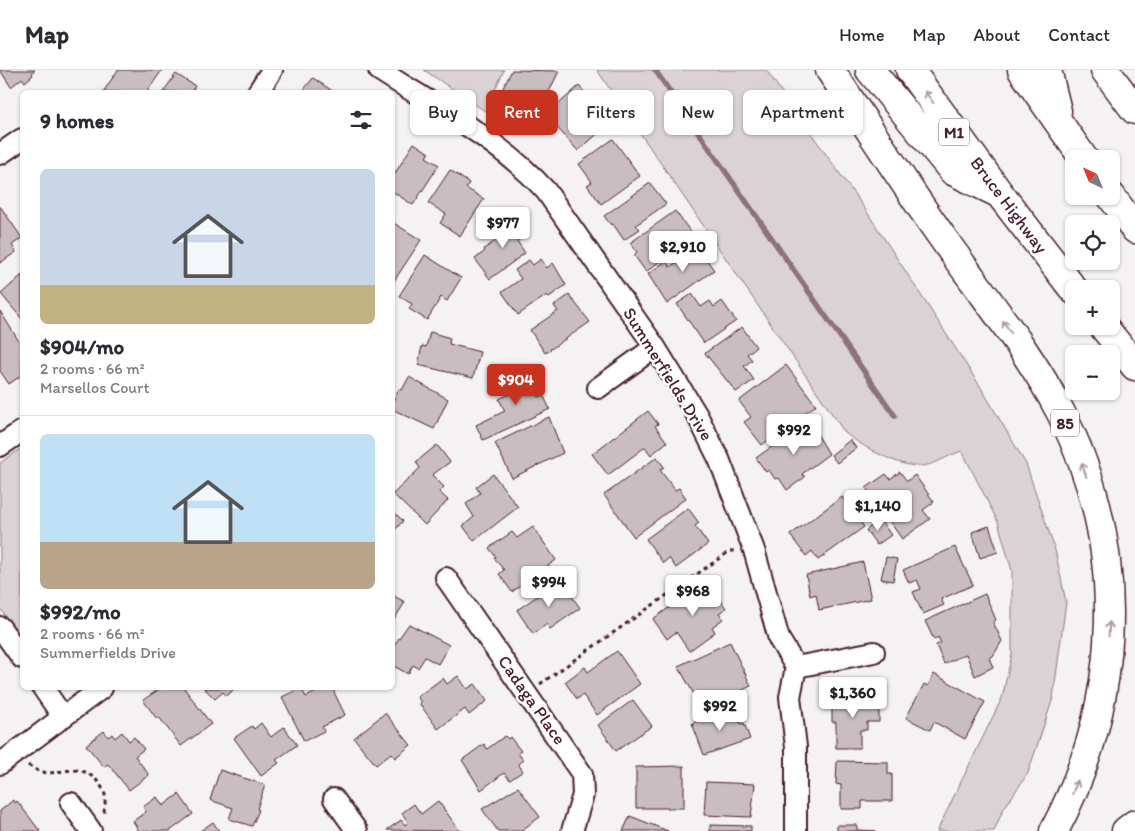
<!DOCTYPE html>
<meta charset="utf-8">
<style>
:root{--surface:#fff;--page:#f7f7f7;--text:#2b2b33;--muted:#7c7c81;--line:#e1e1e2;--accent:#c8321e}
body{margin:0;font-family:Itim,sans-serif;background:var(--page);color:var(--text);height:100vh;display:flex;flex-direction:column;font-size:19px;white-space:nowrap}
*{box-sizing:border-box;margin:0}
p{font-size:16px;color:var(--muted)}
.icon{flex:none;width:28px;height:28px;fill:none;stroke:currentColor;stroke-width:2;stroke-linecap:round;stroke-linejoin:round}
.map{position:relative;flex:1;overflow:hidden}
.drawer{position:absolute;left:20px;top:20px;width:375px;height:600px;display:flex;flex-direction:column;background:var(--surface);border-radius:8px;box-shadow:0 1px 4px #0004}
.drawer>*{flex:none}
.top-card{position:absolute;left:410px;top:20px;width:475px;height:45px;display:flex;gap:10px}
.needle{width:32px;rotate:317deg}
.controls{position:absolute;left:1065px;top:80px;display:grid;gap:10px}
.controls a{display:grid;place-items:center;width:55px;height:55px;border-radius:8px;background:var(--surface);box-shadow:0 1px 4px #0004;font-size:25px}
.price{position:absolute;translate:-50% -42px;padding:0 11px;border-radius:5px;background:#fff;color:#222;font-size:16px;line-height:32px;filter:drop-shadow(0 1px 2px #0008)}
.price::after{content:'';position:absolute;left:50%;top:30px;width:15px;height:11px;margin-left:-8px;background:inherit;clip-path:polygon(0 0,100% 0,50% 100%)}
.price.on{background:var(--accent);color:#fff}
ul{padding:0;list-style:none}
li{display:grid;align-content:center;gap:10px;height:265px;padding:0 20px}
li+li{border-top:1px solid var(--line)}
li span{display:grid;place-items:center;height:155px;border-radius:8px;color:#555}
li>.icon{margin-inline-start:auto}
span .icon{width:90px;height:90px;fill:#fffc;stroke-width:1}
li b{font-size:21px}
h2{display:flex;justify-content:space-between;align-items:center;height:60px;padding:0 20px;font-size:21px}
.chip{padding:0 18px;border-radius:8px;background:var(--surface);box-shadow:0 1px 4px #0004;font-size:18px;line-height:45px}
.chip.on{background:var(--accent);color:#fff}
header{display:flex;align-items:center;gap:30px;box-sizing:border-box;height:70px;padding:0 25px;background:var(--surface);border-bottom:1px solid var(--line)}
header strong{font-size:24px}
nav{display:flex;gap:28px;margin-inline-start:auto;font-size:18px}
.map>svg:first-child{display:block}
.green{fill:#dbd2d5;stroke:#927880}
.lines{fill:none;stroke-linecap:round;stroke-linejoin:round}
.stream{stroke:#8d727a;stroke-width:5.5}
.building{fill:#cabdc1;stroke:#4a1f2b}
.minor-casing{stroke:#4a1f2b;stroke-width:24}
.highway-casing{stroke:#4a1f2b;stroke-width:31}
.path{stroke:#4a1f2b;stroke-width:3;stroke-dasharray:4 4;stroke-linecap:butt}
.minor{stroke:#fff;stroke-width:20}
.highway{stroke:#fff;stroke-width:28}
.oneway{stroke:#ae9aa0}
.labels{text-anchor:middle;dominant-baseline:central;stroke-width:5;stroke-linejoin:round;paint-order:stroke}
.shield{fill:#fff;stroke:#80626b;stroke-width:1}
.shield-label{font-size:16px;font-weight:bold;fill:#4a1f2b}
.street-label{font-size:18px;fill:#4a1f2b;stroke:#fff}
</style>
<header>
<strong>Map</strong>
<nav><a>Home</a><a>Map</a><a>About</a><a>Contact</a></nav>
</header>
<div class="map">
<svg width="1135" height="761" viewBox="0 0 1135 761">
<rect width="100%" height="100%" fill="#f4f2f2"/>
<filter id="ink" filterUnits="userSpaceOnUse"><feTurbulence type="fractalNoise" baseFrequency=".02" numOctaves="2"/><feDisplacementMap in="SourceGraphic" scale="10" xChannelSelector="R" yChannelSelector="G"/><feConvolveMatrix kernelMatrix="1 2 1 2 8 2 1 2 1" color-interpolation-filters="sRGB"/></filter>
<g filter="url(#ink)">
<path class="green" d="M424,0H504L485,41Z
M597,0H766L865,139L980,316L1026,394L1055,480L1066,532L1053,628L1028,703L1003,740L994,761H937L1002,628L1012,584V501L998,452L962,381C949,385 934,395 922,396C899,398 862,376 845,363Z
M22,378V571L0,538V393Z"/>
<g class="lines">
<path class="stream" d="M655,0L895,346"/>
</g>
<path class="building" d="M0,0H35L32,3L33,5L25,12L22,8L11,17Z
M118,0H162L147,22H103Z
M512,0L559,1L535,51L517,42L519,38L498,28Z
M176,4L195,16L191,22H163Z
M313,8L334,22H302Z
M579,16L611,52L578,81L546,45Z
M613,69L640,106L601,134L587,115L592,112L579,94Z
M414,73L429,83L426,87L439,95L413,135L392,121V108Z
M450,100L469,113L466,118L484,129L460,166L440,153L446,144L428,133Z
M650,113L666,134L636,155L640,159L624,170L613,154L611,155L604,146Z
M0,136L22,168L12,175L16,182L0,193Z
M675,141L693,165L646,202L634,185L637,182L630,173Z
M514,147L527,164L517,171L525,183L490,209L475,189L485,181L484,179L501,167L496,160Z
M392,152L421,170L392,214Z
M707,171L715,182L706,189L714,200L667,234L648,204L666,191L670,197Z
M425,185L461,208L447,231L441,227L427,250L409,239L412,234L399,226Z
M541,189L547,198L553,193L566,215L549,227L547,225L518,245L502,222L521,209L515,200L529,190L533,195Z
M22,205V249L1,224Z
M692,224L701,237L710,231L714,237L722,231L736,251L704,273L677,234Z
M569,225L590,252L545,283L530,260L558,241L554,236Z
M0,241L20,273L22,271V305L9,314L0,301Z
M742,257L756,277L747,284L752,290L744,296L754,310L736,322L705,283Z
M430,262L450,268L449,274L480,282L473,308L418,295L422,276L426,277Z
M786,295L816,335L762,375L744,352L751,347L739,331Z
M526,297L539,327L543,325L550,339L483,370L476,355L505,341L499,329L517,321L510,304Z
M409,307L448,329L434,359L392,339V333L399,319L402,320Z
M648,341L658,354L655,356L667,372L651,385L645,377L608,405L592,384Z
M549,347L563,383L512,408L495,373Z
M806,352L814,364L816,362L829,384L802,404L805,407L787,420L779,408L775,409L769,400L766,402L756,388Z
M850,370L856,378L837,393L831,385Z
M437,375L450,392L432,405L444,417L439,422L448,430L425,455L393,424L420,398L416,392Z
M657,387L664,397L660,400L675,420L679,418L686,428L634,467L604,425Z
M900,402L907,411L915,405L934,432L923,440L930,449L902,469L866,418L886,404L890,409Z
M493,404L518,437L474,471L463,456L474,447L466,434L480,423L476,417Z
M842,427L864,457L818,490L812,481L806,486L790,465Z
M688,438L699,453L695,456L708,474L676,498L669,488L663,493L646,469Z
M392,440L403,451L393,462H392Z
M880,450L891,465L877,475L866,460Z
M989,456L998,482L980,488L972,462Z
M533,457L556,490L512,522L499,504L504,500L494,488L496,487L489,478L512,462L517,468Z
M955,477L973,515L941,529L944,535L923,544L913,522L921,519L917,510L909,513L903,500Z
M886,487L897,489L893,511L881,509Z
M863,492L871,529L819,540L816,524L810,526L806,505Z
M561,510L580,538L550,559L547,554L533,564L517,540Z
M707,511L726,538L719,543L723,549L712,557L715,562L689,581L676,562L667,569L653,549Z
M985,524L996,550L993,552L1002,571L993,586L989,588L993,597L975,606L966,584L944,594L936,575L941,573L938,567L934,570L925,551Z
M392,525L405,532L392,553Z
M409,554L449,575L438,594L425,587L418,598L413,595L408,604L392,595V578Z
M730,572L751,616L730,626L728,622L699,633L678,596Z
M617,581L640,614L597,645L583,625L577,629L565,612L585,597L588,602Z
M934,604L985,632L965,669L934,652L930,660L906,648L924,614L928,616Z
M458,606L467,619L475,614L487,631L469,645L465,639L438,659L419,633L421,632L417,627L443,608L447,614Z
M161,618H184L211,654L181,676L159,647L157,649L143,630Z
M204,618H235L227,626L223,622L215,629Z
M301,618L306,627L324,618H332L345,645L322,657L324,661L304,671L282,627Z
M832,627H879V652H867V660H860V678H836V652H832Z
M633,630L652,656L616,681L598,655Z
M735,638L741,654L744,653L750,669L704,685L692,653Z
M385,643L411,675L395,688L391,683L376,695L354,668Z
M261,653L271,667L284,657L297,675L276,690L279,693L261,706L234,668L252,656L254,659Z
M104,661L108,667L112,664L115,668L122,662L129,671L134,667L144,679L135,686L149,705L129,720L108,694L104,697L86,675Z
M505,666L508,669L510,667L521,681L518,683L523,690L518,694L523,701L510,710L504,703L481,720L462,690L484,674L487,679Z
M837,691L888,692V704H892V731H862V739H841V715L836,714Z
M684,696V738H636V697Z
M220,700L265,715L257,739L259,740L252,756L229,749L233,738L210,730Z
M706,712L755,714L751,747L704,745Z
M518,717L540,747L523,759L524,761H498L482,739Z
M179,724L193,744L170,761H139L133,751L146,742L143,737L157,727L163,736Z
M13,730L15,733L17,731L40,761H0V741Z
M438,731L460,761L387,760L401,750L405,755L408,752L402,743L414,734L421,744Z
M630,746L668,761H623Z
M213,752L219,761H200Z
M710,755L751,756V761H710Z
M837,755H857V760L876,761H837Z"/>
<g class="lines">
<defs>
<path id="minor" d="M379,0C436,37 500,70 546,121L655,277L697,345L719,389L754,480L779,569L796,597L790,627L796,677V761
M258,22L272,0
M0,84L22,69
M598,318L655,277
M0,376L22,361
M446,508L582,704L583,725L572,761
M0,557L22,588
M796,597L874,582
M43,618L63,647
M0,694L102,618
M334,729L357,761
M71,733L91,761"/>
<path id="highway" d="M830,0C869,58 906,117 947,174C986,229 1030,283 1061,343C1129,476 1123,631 1054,761
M870,0L953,101L996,122
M910,0L999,123L1074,220
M1022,0L1084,89
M1047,0L1057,41
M1105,0L1135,40
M1111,126L1135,159
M1103,256L1135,296
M1126,761L1135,754"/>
</defs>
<use href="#minor" class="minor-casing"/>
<use href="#highway" class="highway-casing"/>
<path class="path" d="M540,614L730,481H735
M28,695C47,708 53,701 73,700C87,699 102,712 105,725C106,731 104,739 104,745"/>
<use href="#minor" class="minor"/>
<use href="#highway" class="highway"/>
</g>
<defs><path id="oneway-shaft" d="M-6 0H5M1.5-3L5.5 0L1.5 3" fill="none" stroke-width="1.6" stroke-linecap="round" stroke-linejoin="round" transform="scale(1.25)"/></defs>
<g class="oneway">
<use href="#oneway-shaft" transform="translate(929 27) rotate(-126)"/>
<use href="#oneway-shaft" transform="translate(1007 257) rotate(-124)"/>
<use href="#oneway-shaft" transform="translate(1084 400) rotate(-109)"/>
<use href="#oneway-shaft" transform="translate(1109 559) rotate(-87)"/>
<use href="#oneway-shaft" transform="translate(1075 717) rotate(-68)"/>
</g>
</g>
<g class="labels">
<g class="shield">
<rect x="939" y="48.5" width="30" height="27" rx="4"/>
<rect x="1051" y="339.5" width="28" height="27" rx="4"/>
</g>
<g class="shield-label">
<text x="954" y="62">M1</text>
<text x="1065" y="353">85</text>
</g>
<g class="street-label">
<text transform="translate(1009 135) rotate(53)">Bruce Highway</text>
<text transform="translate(668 304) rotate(58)">Summerfields Drive</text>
<text transform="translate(532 630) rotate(55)">Cadaga Place</text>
</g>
</g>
</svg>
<div class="controls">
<a><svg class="needle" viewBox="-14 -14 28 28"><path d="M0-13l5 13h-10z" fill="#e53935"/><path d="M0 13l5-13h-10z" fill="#7c7c81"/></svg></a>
<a><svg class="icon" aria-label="locate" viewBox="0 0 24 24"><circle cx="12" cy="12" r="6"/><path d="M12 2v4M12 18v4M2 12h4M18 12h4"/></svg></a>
<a>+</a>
<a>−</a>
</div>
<b class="price" style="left:503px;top:179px">$977</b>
<b class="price" style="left:683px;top:203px">$2,910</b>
<b class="price on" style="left:516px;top:336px">$904</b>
<b class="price" style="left:794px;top:386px">$992</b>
<b class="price" style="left:878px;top:462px">$1,140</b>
<b class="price" style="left:549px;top:538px">$994</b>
<b class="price" style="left:693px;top:547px">$968</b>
<b class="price" style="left:853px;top:649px">$1,360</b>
<b class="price" style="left:720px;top:662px">$992</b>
<div class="top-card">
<a class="chip">Buy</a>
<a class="chip on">Rent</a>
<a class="chip">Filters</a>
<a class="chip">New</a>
<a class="chip">Apartment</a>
</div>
<section class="drawer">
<h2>9 homes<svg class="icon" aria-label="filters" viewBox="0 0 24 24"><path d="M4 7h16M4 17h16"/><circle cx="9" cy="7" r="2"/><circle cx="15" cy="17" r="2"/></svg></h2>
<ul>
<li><span style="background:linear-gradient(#c9d6e8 75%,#c2b280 0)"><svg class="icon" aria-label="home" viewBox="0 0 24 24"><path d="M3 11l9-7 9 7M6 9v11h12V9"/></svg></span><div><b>$904/mo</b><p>2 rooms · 66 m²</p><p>Marsellos Court</p></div></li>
<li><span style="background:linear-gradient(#bfe0f5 70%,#b9a48a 0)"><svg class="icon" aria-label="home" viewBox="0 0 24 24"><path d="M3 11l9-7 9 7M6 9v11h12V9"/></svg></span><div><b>$992/mo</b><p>2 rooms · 66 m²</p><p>Summerfields Drive</p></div></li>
</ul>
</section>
</div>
